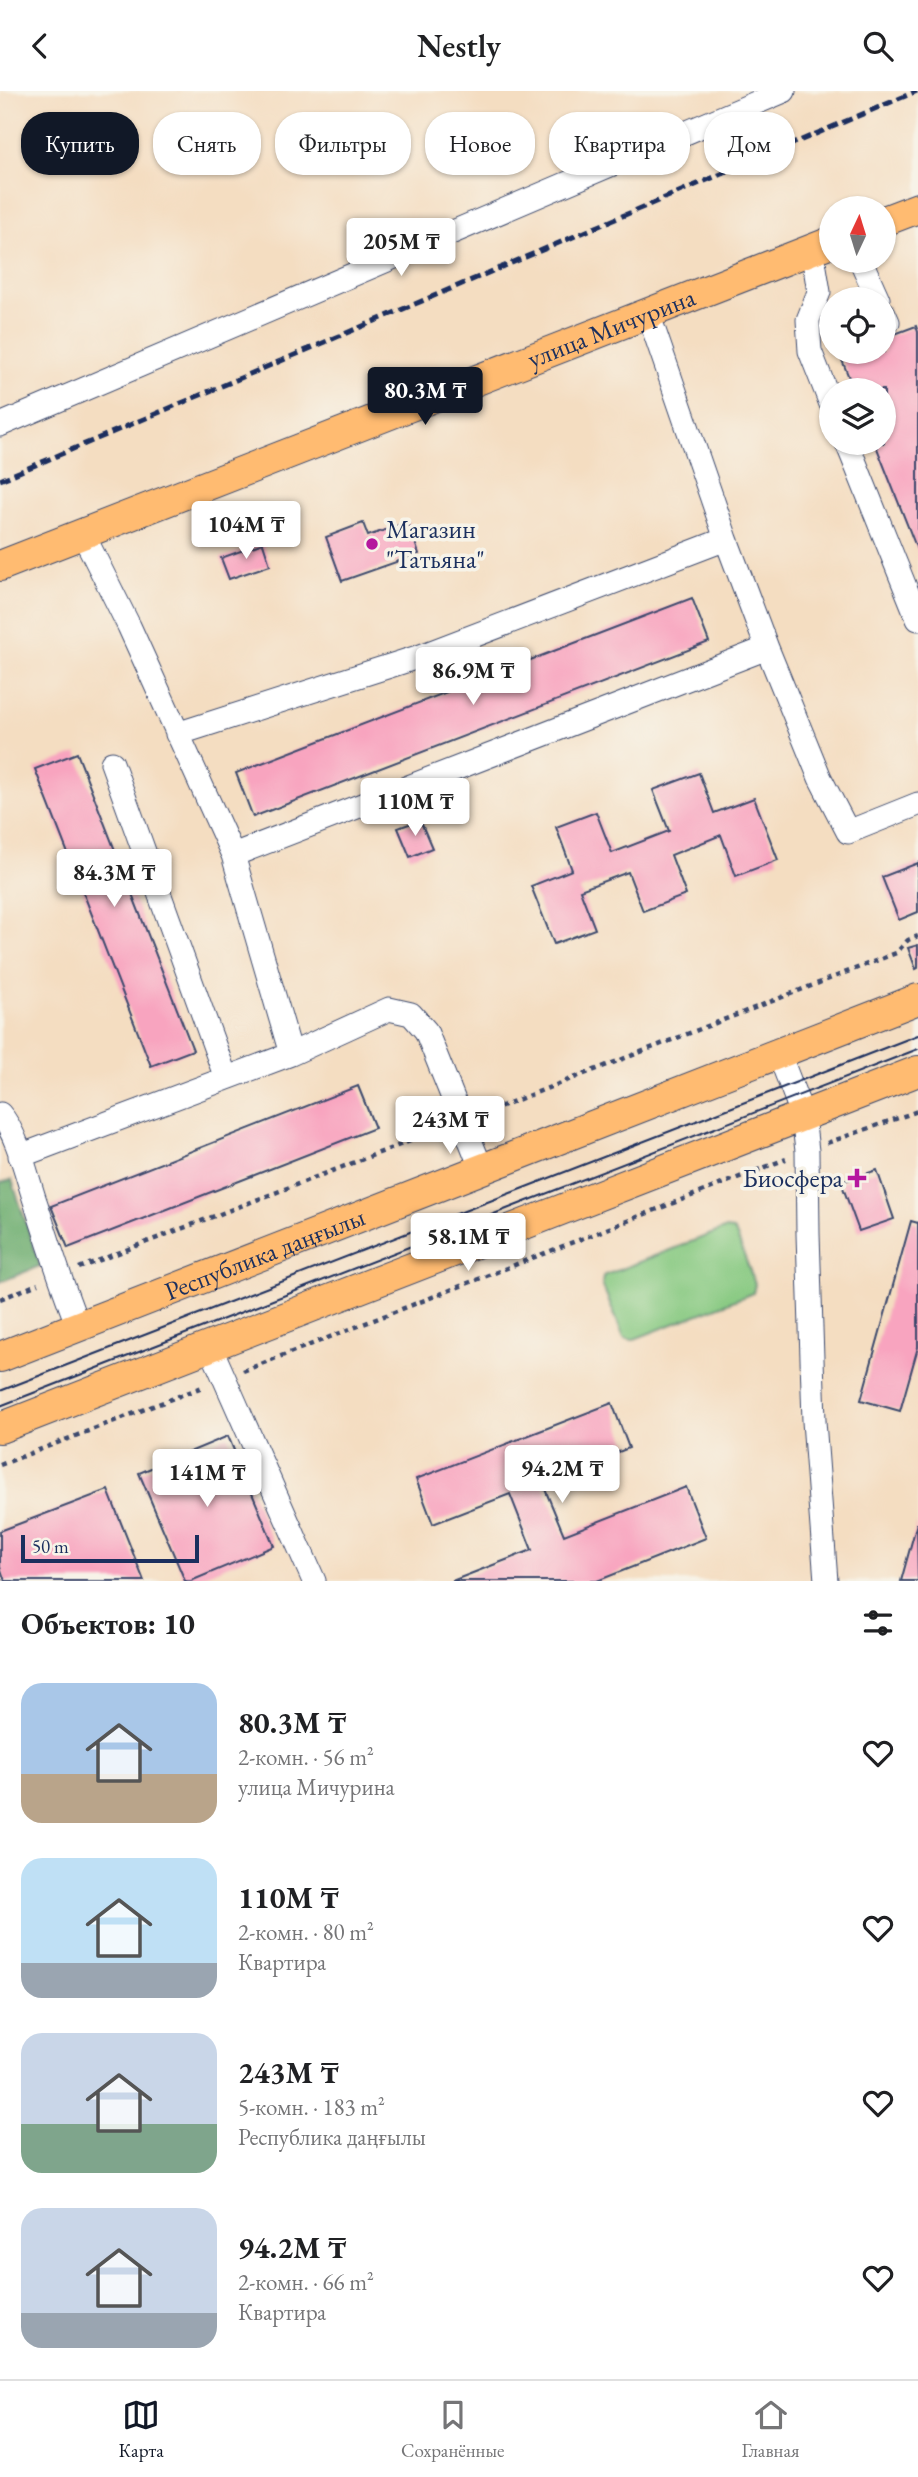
<!DOCTYPE html>
<html lang="ru">
<meta charset="utf-8">
<style>
:root{--surface:#fff;--page:#f6f6f6;--text:#202124;--muted:#757577;--line:#e0e0e0;--accent:#111827}
body{margin:0;font-family:"EB Garamond",serif;background:var(--page);color:var(--text);height:100vh;display:flex;flex-direction:column;font-size:26px;white-space:nowrap}
*{box-sizing:border-box;margin:0}
p{font-size:23px;color:var(--muted)}
.icon{flex:none;width:38px;height:38px;fill:none;stroke:currentColor;stroke-width:2;stroke-linecap:round;stroke-linejoin:round}
.map{position:relative;height:1490px;overflow:hidden}
.sheet{display:flex;flex-direction:column;background:var(--surface);flex:1}
.sheet>*{flex:none}
.guide{position:absolute;left:21px;top:21px;width:877px;height:63px;display:flex;gap:14px}
.needle{width:46px;rotate:4deg}
.tools{position:absolute;left:819px;top:105px;display:grid;gap:14px}
.tools a{display:grid;place-items:center;width:77px;height:77px;border-radius:50%;background:var(--surface);box-shadow:0 2px 5px #0004;font-size:35px}
.scale{position:absolute;left:21px;bottom:18px;width:178px;box-sizing:border-box;padding-left:7px;border:4px solid #1b2f5e;border-top:0;font-size:19px;line-height:24px;white-space:nowrap;color:#1b2f5e;-webkit-text-stroke:5px #f7f3e8;paint-order:stroke}
.price{position:absolute;translate:-50% -60px;padding:0 16px;border-radius:7px;background:#fff;color:#222;font-size:23px;line-height:46px;filter:drop-shadow(0 2px 4px #0008)}
.price::after{content:'';position:absolute;left:50%;top:42px;width:21px;height:16px;margin-left:-10px;background:inherit;clip-path:polygon(0 0,100% 0,50% 100%)}
.price.on{background:var(--accent);color:#fff}
ul{padding:0;list-style:none}
li{display:flex;align-items:center;gap:21px;height:175px;padding:0 21px}
li span{display:grid;place-items:center;flex:none;width:196px;height:140px;border-radius:21px;color:#555}
li>.icon{margin-inline-start:auto}
span .icon{width:84px;height:84px;fill:#fffc;stroke-width:1}
li b{font-size:30px}
h2{display:flex;justify-content:space-between;align-items:center;height:84px;padding:0 21px;font-size:30px}
.tag{padding:0 24px;border-radius:28px;background:var(--surface);box-shadow:0 2px 5px #0004;font-size:24px;line-height:63px}
.tag.on{background:var(--accent);color:#fff}
header{display:flex;justify-content:space-between;align-items:center;height:91px;padding:0 21px;background:var(--surface);font-size:32px;font-weight:600}
.dock{display:flex;justify-content:space-around;align-items:center;height:98px;border-top:2px solid var(--line);background:var(--surface);font-size:19px;color:var(--muted)}
.dock a{display:grid;justify-items:center;gap:4px}
.dock .on{color:var(--accent)}
.map>svg:first-child{display:block}
.green{fill:#87c981;stroke:#517c70;stroke-width:2}
.forest{fill:#6dad6f;stroke:#446e66;stroke-width:2}
.building{fill:#f8a4bf}
.lines{fill:none;stroke-linecap:round;stroke-linejoin:round}
.minor-casing{stroke:#3c496d;stroke-width:25}
.major-casing{stroke:#3c496d;stroke-width:32}
.path{stroke:#3c496d;stroke-width:4.5;stroke-dasharray:5 5;stroke-linecap:butt}
.minor{stroke:#fff;stroke-width:23}
.major{stroke:#ffbb71;stroke-width:30}
.tram{stroke:#1b2f5e;stroke-width:2}
.rail{stroke:#1b2f5e;stroke-width:5;stroke-dasharray:10 5;stroke-linecap:butt}
.poi-dot{fill:#b5179e;stroke:#f7f3e8;stroke-width:2.5}
.labels{text-anchor:middle;dominant-baseline:central;stroke-width:7;stroke-linejoin:round;paint-order:stroke}
.street-label{font-size:26px;fill:#1b2f5e;stroke:#f7f3e8}
.poi-label{font-size:26px;fill:#1b2f5e;stroke:#f7f3e8;text-anchor:start}
</style>
<header><svg class="icon" aria-label="back" viewBox="0 0 24 24"><path d="M15 5l-7 7 7 7"/></svg>Nestly<svg class="icon" aria-label="search" viewBox="0 0 24 24"><circle cx="10" cy="10" r="6"/><path d="M15 15l6 6"/></svg></header>
<div class="map">
<svg width="918" height="1490" viewBox="0 0 918 1490">
<rect width="100%" height="100%" fill="#f7f3e8"/>
<filter id="ink" filterUnits="userSpaceOnUse"><feTurbulence type="fractalNoise" baseFrequency=".0143" numOctaves="2"/><feDisplacementMap in="SourceGraphic" scale="14" xChannelSelector="R" yChannelSelector="G"/><feConvolveMatrix kernelMatrix="1 2 1 2 8 2 1 2 1" color-interpolation-filters="sRGB"/></filter>
<filter id="wash" filterUnits="userSpaceOnUse"><feTurbulence type="fractalNoise" baseFrequency=".00686" numOctaves="4" result="noise"/><feDisplacementMap in="SourceGraphic" scale="28" xChannelSelector="R" yChannelSelector="G"/><feGaussianBlur stdDeviation="1.57" result="paint"/><feColorMatrix in="noise" values="0 0 0 0 0 0 0 0 0 0 0 0 0 0 0 0 0 1.4 0 .05"/><feComposite in="paint" operator="in"/></filter>
<g filter="url(#wash)">
<rect width="100%" height="100%" fill="#f4ddc1"/>
<path class="green" d="M724,1138L733,1139L736,1143L755,1193L753,1202L632,1249L624,1247L602,1193L603,1185Z"/>
<path class="forest" d="M12,1089L40,1175L0,1191V1092Z"/>
<g id="blocks">
<path class="building" d="M916,235L918,241V461L875,352H884V299H854L840,264L849,261H884V247Z
M408,431L419,463L342,490L326,446L363,432L368,445Z
M263,452L270,474L229,488L221,467Z
M692,507L709,551L253,726L236,682Z
M77,662L193,959L151,975L35,678Z
M699,682L714,722L754,707L778,769L736,785L721,744L671,764L686,804L643,820L628,781L580,799L595,838L554,853L531,795L572,779L556,736L596,721L612,762L669,740L653,699Z
M420,729L432,757L410,766L398,737Z
M918,772V821L899,829L882,786Z
M918,854V877L916,878L908,857Z
M358,995L375,1037L68,1157L51,1115Z
M877,1079L894,1128L859,1140L841,1091Z
M911,1130L918,1132V1256L900,1320L861,1309Z
M612,1312L629,1357L542,1391L564,1444L686,1396L706,1447L597,1490H452L532,1459L510,1403L433,1433L416,1388Z
M228,1345L274,1455L191,1490H185L139,1382Z
M108,1399L144,1490H5L0,1476V1440Z
M917,1432L918,1490H901Z"/>
</g>
</g>
<g filter="url(#ink)">
<use href="#blocks" fill-opacity="0" stroke="#3c496d" stroke-width="2"/>
<g class="lines">
<defs>
<path id="minor" d="M812,158L819,201L808,229L810,260L831,313
M861,170L878,208
M648,222L726,448
M884,222L888,231
M0,334L784,0
M847,352L918,528
M83,443L129,535L233,764L291,963
M767,557L820,687L848,741L918,713
M177,643L421,565L726,448L767,557L233,764
M112,672L226,987
M779,963L803,1025L807,1060L808,1143L814,1330L826,1490
M0,1023C18,1043 27,1087 36,1113C49,1154 62,1195 78,1235
M20,1065L291,963L389,918L411,923L426,940L482,1079
M210,1255L314,1490"/>
<g id="major">
<path d="M884,130L918,117"/>
<path id="s1" d="M0,475L831,151"/>
<path id="s2" d="M0,1266L918,908"/>
<path d="M0,1337L918,980"/>
</g>
</defs>
<use href="#minor" class="minor-casing"/>
<use href="#major" class="major-casing"/>
<path class="path" d="M481,1023L896,862L908,849L918,845
M827,1052L918,1020
M79,1177L444,1037
M0,1208L38,1193
M243,1280L786,1068
M0,1374L205,1295"/>
<use href="#minor" class="minor"/>
<use href="#major" class="major"/>
<path class="tram" d="M0,1300L918,944
M0,1315L918,958"/>
<path class="rail" d="M0,389L917,0"/>
</g>
</g>
<g class="poi-dot">
<circle cx="372" cy="453" r="7"/>
<path d="M853.5 1076.5h7v7h7v7h-7v7h-7v-7h-7v-7h7z"/>
</g>
<g class="labels">
<g class="street-label">
<text stroke="none"><textPath href="#s1" startOffset="656">улица Мичурина</textPath></text>
<text stroke="none"><textPath href="#s2" startOffset="284">Республика даңғылы</textPath></text>
</g>
<g class="poi-label">
<text x="386" y="438">Магазин<tspan x="386" dy="30">"Татьяна"</tspan></text>
<text x="843" y="1087" text-anchor="end">Биосфера</text>
</g>
</g>
</svg>
<div class="tools">
<a><svg class="needle" viewBox="-14 -14 28 28"><path d="M0-13l5 13h-10z" fill="#e53935"/><path d="M0 13l5-13h-10z" fill="#757577"/></svg></a>
<a><svg class="icon" aria-label="locate" viewBox="0 0 24 24"><circle cx="12" cy="12" r="6"/><path d="M12 2v4M12 18v4M2 12h4M18 12h4"/></svg></a>
<a><svg class="icon" aria-label="layers" viewBox="0 0 24 24"><path d="M12 4l9 5-9 5-9-5zM3 14l9 5 9-5"/></svg></a>
</div>
<div class="scale">50 m</div>
<b class="price" style="left:401px;top:187px">205M ₸</b>
<b class="price on" style="left:425px;top:336px">80.3M ₸</b>
<b class="price" style="left:246px;top:470px">104M ₸</b>
<b class="price" style="left:473px;top:616px">86.9M ₸</b>
<b class="price" style="left:415px;top:747px">110M ₸</b>
<b class="price" style="left:114px;top:818px">84.3M ₸</b>
<b class="price" style="left:450px;top:1065px">243M ₸</b>
<b class="price" style="left:468px;top:1182px">58.1M ₸</b>
<b class="price" style="left:562px;top:1414px">94.2M ₸</b>
<b class="price" style="left:207px;top:1418px">141M ₸</b>
<div class="guide">
<a class="tag on">Купить</a>
<a class="tag">Снять</a>
<a class="tag">Фильтры</a>
<a class="tag">Новое</a>
<a class="tag">Квартира</a>
<a class="tag">Дом</a>
</div>
</div>
<section class="sheet">
<h2>Объектов: 10<svg class="icon" aria-label="filters" viewBox="0 0 24 24"><path d="M4 7h16M4 17h16"/><circle cx="9" cy="7" r="2"/><circle cx="15" cy="17" r="2"/></svg></h2>
<ul>
<li><span style="background:linear-gradient(#a9c7e8 65%,#b9a48a 0)"><svg class="icon" aria-label="home" viewBox="0 0 24 24"><path d="M3 11l9-7 9 7M6 9v11h12V9"/></svg></span><div><b>80.3M ₸</b><p>2-комн. · 56 m²</p><p>улица Мичурина</p></div><svg class="icon" aria-label="heart" viewBox="0 0 24 24"><path d="M12 20l-8-8c-3-5 5-10 8-4 3-6 11-1 8 4z"/></svg></li>
<li><span style="background:linear-gradient(#bfe0f5 75%,#9aa5b1 0)"><svg class="icon" aria-label="home" viewBox="0 0 24 24"><path d="M3 11l9-7 9 7M6 9v11h12V9"/></svg></span><div><b>110M ₸</b><p>2-комн. · 80 m²</p><p>Квартира</p></div><svg class="icon" aria-label="heart" viewBox="0 0 24 24"><path d="M12 20l-8-8c-3-5 5-10 8-4 3-6 11-1 8 4z"/></svg></li>
<li><span style="background:linear-gradient(#c9d6e8 65%,#7fa58c 0)"><svg class="icon" aria-label="home" viewBox="0 0 24 24"><path d="M3 11l9-7 9 7M6 9v11h12V9"/></svg></span><div><b>243M ₸</b><p>5-комн. · 183 m²</p><p>Республика даңғылы</p></div><svg class="icon" aria-label="heart" viewBox="0 0 24 24"><path d="M12 20l-8-8c-3-5 5-10 8-4 3-6 11-1 8 4z"/></svg></li>
<li><span style="background:linear-gradient(#c9d6e8 75%,#9aa5b1 0)"><svg class="icon" aria-label="home" viewBox="0 0 24 24"><path d="M3 11l9-7 9 7M6 9v11h12V9"/></svg></span><div><b>94.2M ₸</b><p>2-комн. · 66 m²</p><p>Квартира</p></div><svg class="icon" aria-label="heart" viewBox="0 0 24 24"><path d="M12 20l-8-8c-3-5 5-10 8-4 3-6 11-1 8 4z"/></svg></li>
</ul>
</section>
<nav class="dock">
<a class="on"><svg class="icon" aria-label="map" viewBox="0 0 24 24"><path d="M3 6l6-2 6 2 6-2v14l-6 2-6-2-6 2zM9 4v14M15 6v14"/></svg>Карта</a>
<a><svg class="icon" aria-label="saved" viewBox="0 0 24 24"><path d="M7 4h10v16l-5-4-5 4z"/></svg>Сохранённые</a>
<a><svg class="icon" aria-label="home" viewBox="0 0 24 24"><path d="M3 11l9-7 9 7M6 9v11h12V9"/></svg>Главная</a>
</nav>
